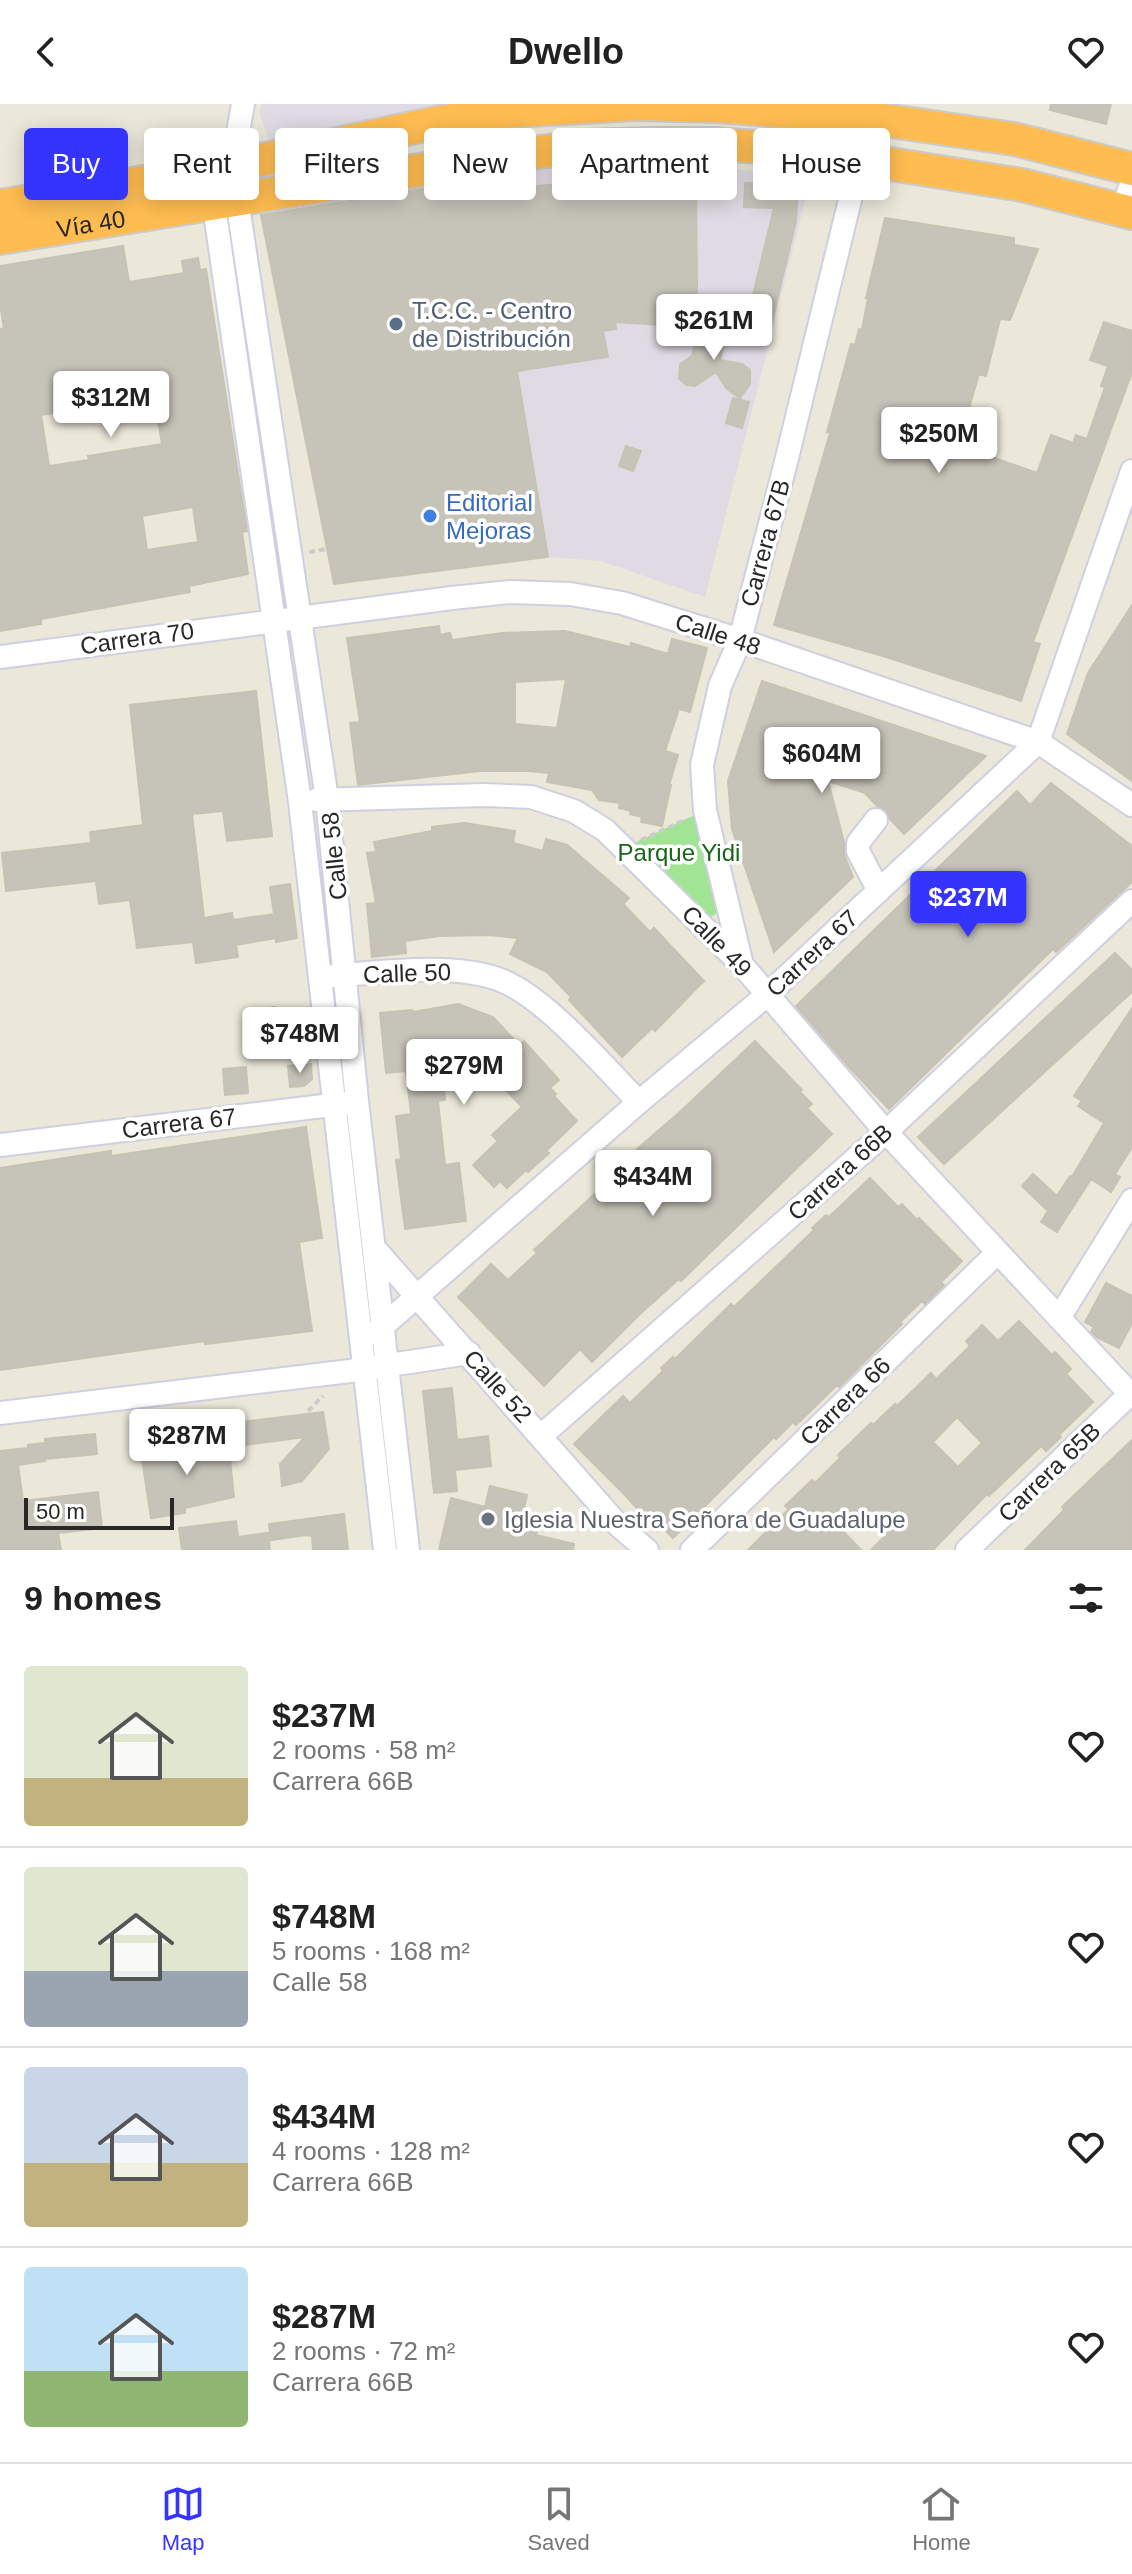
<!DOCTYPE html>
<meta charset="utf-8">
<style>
:root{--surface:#fff;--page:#f6f6f6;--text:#222;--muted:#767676;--line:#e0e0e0;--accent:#3434fe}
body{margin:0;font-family:Helvetica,sans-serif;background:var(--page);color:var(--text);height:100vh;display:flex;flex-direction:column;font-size:30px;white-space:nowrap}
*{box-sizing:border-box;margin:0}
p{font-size:26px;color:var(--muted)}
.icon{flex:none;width:44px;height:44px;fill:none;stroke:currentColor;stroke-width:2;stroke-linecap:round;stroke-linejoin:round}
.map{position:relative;height:1446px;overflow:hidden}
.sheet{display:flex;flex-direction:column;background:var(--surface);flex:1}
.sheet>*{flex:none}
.banner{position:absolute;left:24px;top:24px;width:1084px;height:72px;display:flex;gap:16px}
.scale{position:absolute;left:24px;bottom:20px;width:150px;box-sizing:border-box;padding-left:8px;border:4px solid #282828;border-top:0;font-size:22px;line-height:28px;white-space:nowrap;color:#282828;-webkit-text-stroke:6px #fff;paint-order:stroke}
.price{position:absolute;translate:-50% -68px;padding:0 18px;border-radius:8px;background:#fff;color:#222;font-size:26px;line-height:52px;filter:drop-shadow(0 2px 4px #0008)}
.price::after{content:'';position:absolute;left:50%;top:48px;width:24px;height:18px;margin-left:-12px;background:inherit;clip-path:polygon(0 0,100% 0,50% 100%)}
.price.on{background:var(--accent);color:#fff}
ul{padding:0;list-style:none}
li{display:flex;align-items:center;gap:24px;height:200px;padding:0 24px}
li+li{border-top:2px solid var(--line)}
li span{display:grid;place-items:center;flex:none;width:224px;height:160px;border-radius:8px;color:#555}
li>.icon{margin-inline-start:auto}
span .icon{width:96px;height:96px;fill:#fffc;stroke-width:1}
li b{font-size:34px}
h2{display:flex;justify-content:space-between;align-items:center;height:96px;padding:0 24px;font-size:34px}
.pill{padding:0 28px;border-radius:8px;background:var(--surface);box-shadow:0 4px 20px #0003;font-size:28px;line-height:72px}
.pill.on{background:var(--accent);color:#fff}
header{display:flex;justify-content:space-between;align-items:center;height:104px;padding:0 24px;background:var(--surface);font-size:36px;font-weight:600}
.tabs{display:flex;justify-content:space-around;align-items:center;height:112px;border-top:2px solid var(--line);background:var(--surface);font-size:22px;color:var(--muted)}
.tabs a{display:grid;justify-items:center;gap:4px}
.tabs .on{color:var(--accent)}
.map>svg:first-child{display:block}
.industrial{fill:#dfdae3}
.green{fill:#a0e494}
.building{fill:#c6c3b9;stroke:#c6c3b3;stroke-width:2;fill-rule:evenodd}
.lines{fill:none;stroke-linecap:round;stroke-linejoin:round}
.minor-casing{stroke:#cfcfe2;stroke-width:26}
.highway-casing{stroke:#cbcbcb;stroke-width:36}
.path{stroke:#cbcbcb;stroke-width:4;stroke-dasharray:6 4;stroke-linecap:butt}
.minor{stroke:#fff;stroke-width:22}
.highway{stroke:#ffbd51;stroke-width:32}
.service-dot{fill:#5c6f8a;stroke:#fff;stroke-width:3}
.shop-dot{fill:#3f7fe0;stroke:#fff;stroke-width:3}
.worship-dot{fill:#6b7280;stroke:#fff;stroke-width:3}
.labels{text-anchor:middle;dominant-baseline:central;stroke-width:7;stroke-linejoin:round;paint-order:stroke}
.street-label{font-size:24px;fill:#282828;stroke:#fff}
.service-label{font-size:24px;fill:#4e5e75;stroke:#fff;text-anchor:start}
.shop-label{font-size:24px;fill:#366cbe;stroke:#fff;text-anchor:start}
.park-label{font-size:24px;fill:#196618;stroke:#fff}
.worship-label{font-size:24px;fill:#5b616d;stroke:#fff;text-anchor:start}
</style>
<header><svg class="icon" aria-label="back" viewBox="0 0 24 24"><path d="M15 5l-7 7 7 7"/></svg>Dwello<svg class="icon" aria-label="heart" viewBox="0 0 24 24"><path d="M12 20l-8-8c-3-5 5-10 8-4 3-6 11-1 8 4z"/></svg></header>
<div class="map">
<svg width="1132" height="1446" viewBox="0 0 1132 1446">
<rect width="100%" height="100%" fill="#ebe7d9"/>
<path class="industrial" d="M262,0H460L269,36L259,8Z
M702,59L810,77L705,493L601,457L548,453L484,74L581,61Z"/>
<path class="green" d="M697,710L719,808L707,815L634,739Z"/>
<path class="building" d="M1051,0H1111L1106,20L1050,6Z
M484,75L486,86L563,80L696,84L697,182L694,223L615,218L616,225L603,227L608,253L517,267L548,453L334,480L261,111Z
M745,79L798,81L796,117L770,226L746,220L774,104L744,103Z
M885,114L1014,134V141L1038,145L1010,216L1000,215L986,272L979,270L958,341L1037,369L1051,331L1073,339L1076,331L1087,335L1105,283L1101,282L1108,262L1090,256L1104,218L1132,227V268L1033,538L1040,540L1021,597L883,552L774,521L830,329L827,328L851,240L855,241L859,225L862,226L868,194H866Z
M123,142L129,178L184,169L182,157L198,154L200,166L206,165L247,427L242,428L248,470L189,482L190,488L41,515V520L0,527V225L4,224L0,200V162ZM154,292L162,340L88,352L89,356L49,362L41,311ZM193,403L198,438L147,446L142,412Z
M700,217L728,224L720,256L742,260L750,266V280L740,294L726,284L716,268L695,282L686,281L679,274L680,260L692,252Z
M733,294L749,298L742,324L726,319Z
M626,342L641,347L633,367L619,362Z
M1132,501V677L1067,630L1088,569Z
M439,522L440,531L450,529L452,536L502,529L565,527L630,543L631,539L668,550L672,535L707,544L690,608L679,605L665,647L678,651L669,681H671L662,722L641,718L642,713L630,710L631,707L619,704L620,699L599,696L592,686L547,678L549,669L528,667H480L358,681L350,619L360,618L347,534ZM566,575L557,624L515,620V578Z
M762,577L986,652L904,730L890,715L885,706L877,702L865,689L828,677L844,738L845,753L853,773L774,848L732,725L728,677Z
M256,587L272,732L227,737L223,707L192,710L204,814L232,809L233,816L274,810L270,783L290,780L297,834L276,838V834L236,841L238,853L196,859L193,838L137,844L130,796L99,800L96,777L6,787L2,749L91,739L90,728L143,721L130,601Z
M1051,679L1132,742V778L1056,848L1053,845L889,1005L849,963L796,902L1017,687L1030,701Z
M464,719L515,727L513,739L543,747L546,735L567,741L629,794L623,800L650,828L654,824L704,877L655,927L652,924L622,953L569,896L571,893L547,868L510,850L518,834L490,831L439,832L405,837L406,849L372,853L367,800L376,799L367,749L376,748L374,738L432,727V723Z
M1115,849L1132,866V888L944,1060L918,1033Z
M458,900L493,913L519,941L524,937L559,976L550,984L556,990L554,992L577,1017L546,1047L549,1049L528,1068L526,1066L507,1084L500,1077L494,1083L473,1061L498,1037L492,1031L522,1003L484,963L440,945L445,996L438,997L445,1061L459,1059L466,1117L405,1125L396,1056L401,1055L396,1012L411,1010L406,967L386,969L380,909L412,906L413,908Z
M274,903L282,907L284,911L277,923L285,935L281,946H274L268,939V935L274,924L265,913L269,904Z
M1132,904V1043L1115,1070L1120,1073L1111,1088L1091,1075L1057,1128L1041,1118L1048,1107L1022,1082L1033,1070L1057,1092L1070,1072L1072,1073L1104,1019L1078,1002L1082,997L1074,992Z
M755,937L802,986L800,988L812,1000L807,1004L832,1030L681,1177L679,1175L639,1211L592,1258L580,1245L544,1282L458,1193L491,1160L508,1176L537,1149L534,1146L640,1048L637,1045L681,1007Z
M311,960L312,975L304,982L290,983L288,962Z
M246,963L248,989L225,991L223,965Z
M306,1023L322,1134L299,1138L312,1227L205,1240V1237L0,1266V1064L111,1047V1052Z
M870,1074L898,1103L902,1100L917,1116L919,1114L962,1157L941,1178L944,1181L925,1200L922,1197L900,1218L902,1220L839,1283L837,1281L796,1321L793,1318L776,1335L774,1333L673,1434L662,1423L657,1427L626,1392L574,1340L623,1292L630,1299L663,1267L661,1264L673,1253L675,1255L731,1200L734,1203L814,1126L812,1124L826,1111L829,1113Z
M1106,1179L1132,1192V1219L1119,1244L1096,1233L1091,1228L1094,1223L1085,1218Z
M1019,1217L1052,1251L1055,1248L1071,1265L1066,1270L1093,1298L1059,1331L1061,1333L1046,1347L1041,1342L989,1392L987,1390L933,1446H871L888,1429L862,1402L840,1424L861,1446H748L789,1405L785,1402L812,1376L815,1379L840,1354L838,1351L871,1319L873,1321L895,1300L897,1302L931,1269L936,1275L970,1242L966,1237L982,1221L998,1237ZM957,1313L982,1339L958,1363L933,1338Z
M452,1284L457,1336L488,1332L491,1362L455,1366L457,1387L434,1389L423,1287Z
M323,1308L329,1345L302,1377L282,1382L280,1360L305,1333L237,1342L234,1319Z
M95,1330L97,1350L44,1355L45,1357L18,1361L23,1397L98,1388L102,1424L58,1429L61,1446H0V1347L28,1344V1341L45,1339V1335Z
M228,1336L234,1393L185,1404V1409L151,1414L141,1348L188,1338V1341Z
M1132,1336V1446H1025L1064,1406L1062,1403Z
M490,1382L527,1391L522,1413L540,1418L536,1431L574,1440L573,1446H439L451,1394L485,1403Z
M344,1410L348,1446H313L312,1432L306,1431L271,1436L269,1420Z
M236,1417L238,1433L268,1429L270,1446H182L179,1424Z"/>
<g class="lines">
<defs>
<path id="minor" d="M243,0L232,62L327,695L357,997L408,1446
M209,67L300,698L385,1446
M1122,105L1132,78
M0,553L452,494L510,488L570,490L622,499L740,536L1038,638L1132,701
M316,696L484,691L531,693L574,707L605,726L743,862L886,1028L1132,1292
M876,716L858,739V747L879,787
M742,861L705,706L702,661L720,582L740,536L786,358L870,14
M333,872C382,868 457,858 503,877C548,896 603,962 639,998
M0,1041L348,999
M375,1145L619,1422L647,1446
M1059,1214L1132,1096
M375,1229L639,998L768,890L1038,638L1132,367
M0,1309L350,1267L469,1249
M541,1332L886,1028L1132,797
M692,1446L998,1148
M967,1446L1130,1290"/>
<g id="highway">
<path d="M0,102L209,67L440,18L512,7L638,0L716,2L870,14L1014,35L1132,65"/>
<path id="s1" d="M0,134L481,56L586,42L652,40H714L775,44L859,55L1022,81L1132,109"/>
</g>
</defs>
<use href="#minor" class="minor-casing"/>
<use href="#highway" class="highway-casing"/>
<path class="path" d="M309,448L326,445
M641,736L687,715
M308,1307L323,1292"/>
<use href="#minor" class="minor"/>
<use href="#highway" class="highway"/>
</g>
<circle class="service-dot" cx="396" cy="220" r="8"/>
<circle class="shop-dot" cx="430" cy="412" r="8"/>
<circle class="worship-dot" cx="488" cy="1415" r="8"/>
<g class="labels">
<g class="street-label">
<text stroke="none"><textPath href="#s1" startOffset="92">Vía 40</textPath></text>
<text transform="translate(765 439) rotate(-75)">Carrera 67B</text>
<text transform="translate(718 530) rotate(18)">Calle 48</text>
<text transform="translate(137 534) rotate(-8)">Carrera 70</text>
<text transform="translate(334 752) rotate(-96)">Calle 58</text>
<text transform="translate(717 837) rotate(46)">Calle 49</text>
<text transform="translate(812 849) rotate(-43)">Carrera 67</text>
<text transform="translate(407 869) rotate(-2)">Calle 50</text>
<text transform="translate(179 1019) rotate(-7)">Carrera 67</text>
<text transform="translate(840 1068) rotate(-42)">Carrera 66B</text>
<text transform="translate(498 1282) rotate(48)">Calle 52</text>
<text transform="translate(845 1297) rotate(-44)">Carrera 66</text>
<text transform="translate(1049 1368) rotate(-44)">Carrera 65B</text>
</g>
<g class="service-label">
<text x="412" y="206">T.C.C. - Centro<tspan x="412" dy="28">de Distribución</tspan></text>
</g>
<g class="shop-label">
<text x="446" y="398">Editorial<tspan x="446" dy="28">Mejoras</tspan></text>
</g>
<g class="park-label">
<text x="679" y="748">Parque Yidi</text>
</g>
<g class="worship-label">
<text x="504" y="1415">Iglesia Nuestra Señora de Guadalupe</text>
</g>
</g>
</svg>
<div class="scale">50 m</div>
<b class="price" style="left:714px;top:258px">$261M</b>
<b class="price" style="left:111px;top:335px">$312M</b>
<b class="price" style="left:939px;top:371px">$250M</b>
<b class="price" style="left:822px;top:691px">$604M</b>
<b class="price on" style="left:968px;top:835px">$237M</b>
<b class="price" style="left:300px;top:971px">$748M</b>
<b class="price" style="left:464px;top:1003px">$279M</b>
<b class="price" style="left:653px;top:1114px">$434M</b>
<b class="price" style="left:187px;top:1373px">$287M</b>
<div class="banner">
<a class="pill on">Buy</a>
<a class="pill">Rent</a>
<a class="pill">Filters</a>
<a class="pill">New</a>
<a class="pill">Apartment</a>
<a class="pill">House</a>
</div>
</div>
<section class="sheet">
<h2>9 homes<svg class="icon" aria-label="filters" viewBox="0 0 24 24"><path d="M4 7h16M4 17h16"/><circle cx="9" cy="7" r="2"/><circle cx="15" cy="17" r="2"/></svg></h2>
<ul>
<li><span style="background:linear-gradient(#dfe7d0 70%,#c2b280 0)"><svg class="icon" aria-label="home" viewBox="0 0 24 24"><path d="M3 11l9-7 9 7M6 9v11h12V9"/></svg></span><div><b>$237M</b><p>2 rooms · 58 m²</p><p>Carrera 66B</p></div><svg class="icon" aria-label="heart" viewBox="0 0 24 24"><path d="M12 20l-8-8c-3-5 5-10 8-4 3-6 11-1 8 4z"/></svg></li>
<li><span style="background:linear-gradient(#dfe7d0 65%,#9aa5b1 0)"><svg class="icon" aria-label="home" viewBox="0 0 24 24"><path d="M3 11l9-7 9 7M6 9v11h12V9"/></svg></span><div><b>$748M</b><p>5 rooms · 168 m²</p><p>Calle 58</p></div><svg class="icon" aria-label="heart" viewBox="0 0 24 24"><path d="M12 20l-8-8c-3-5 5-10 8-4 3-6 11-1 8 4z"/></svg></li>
<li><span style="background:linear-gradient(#c9d6e8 60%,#c2b280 0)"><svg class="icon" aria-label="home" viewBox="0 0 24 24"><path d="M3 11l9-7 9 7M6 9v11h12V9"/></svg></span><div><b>$434M</b><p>4 rooms · 128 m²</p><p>Carrera 66B</p></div><svg class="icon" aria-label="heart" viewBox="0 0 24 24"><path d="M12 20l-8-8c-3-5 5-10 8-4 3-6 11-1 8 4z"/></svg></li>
<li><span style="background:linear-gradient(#bfe0f5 65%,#8fb573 0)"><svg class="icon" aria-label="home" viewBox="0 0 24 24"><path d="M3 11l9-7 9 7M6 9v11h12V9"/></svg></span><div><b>$287M</b><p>2 rooms · 72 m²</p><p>Carrera 66B</p></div><svg class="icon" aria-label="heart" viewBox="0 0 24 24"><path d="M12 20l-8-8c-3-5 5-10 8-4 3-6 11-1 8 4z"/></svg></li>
</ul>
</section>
<nav class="tabs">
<a class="on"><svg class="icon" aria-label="map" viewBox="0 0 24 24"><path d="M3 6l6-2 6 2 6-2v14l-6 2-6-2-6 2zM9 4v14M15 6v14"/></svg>Map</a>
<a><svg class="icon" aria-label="saved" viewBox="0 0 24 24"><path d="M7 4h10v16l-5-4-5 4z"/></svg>Saved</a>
<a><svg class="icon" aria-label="home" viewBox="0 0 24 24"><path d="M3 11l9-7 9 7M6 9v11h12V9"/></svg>Home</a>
</nav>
